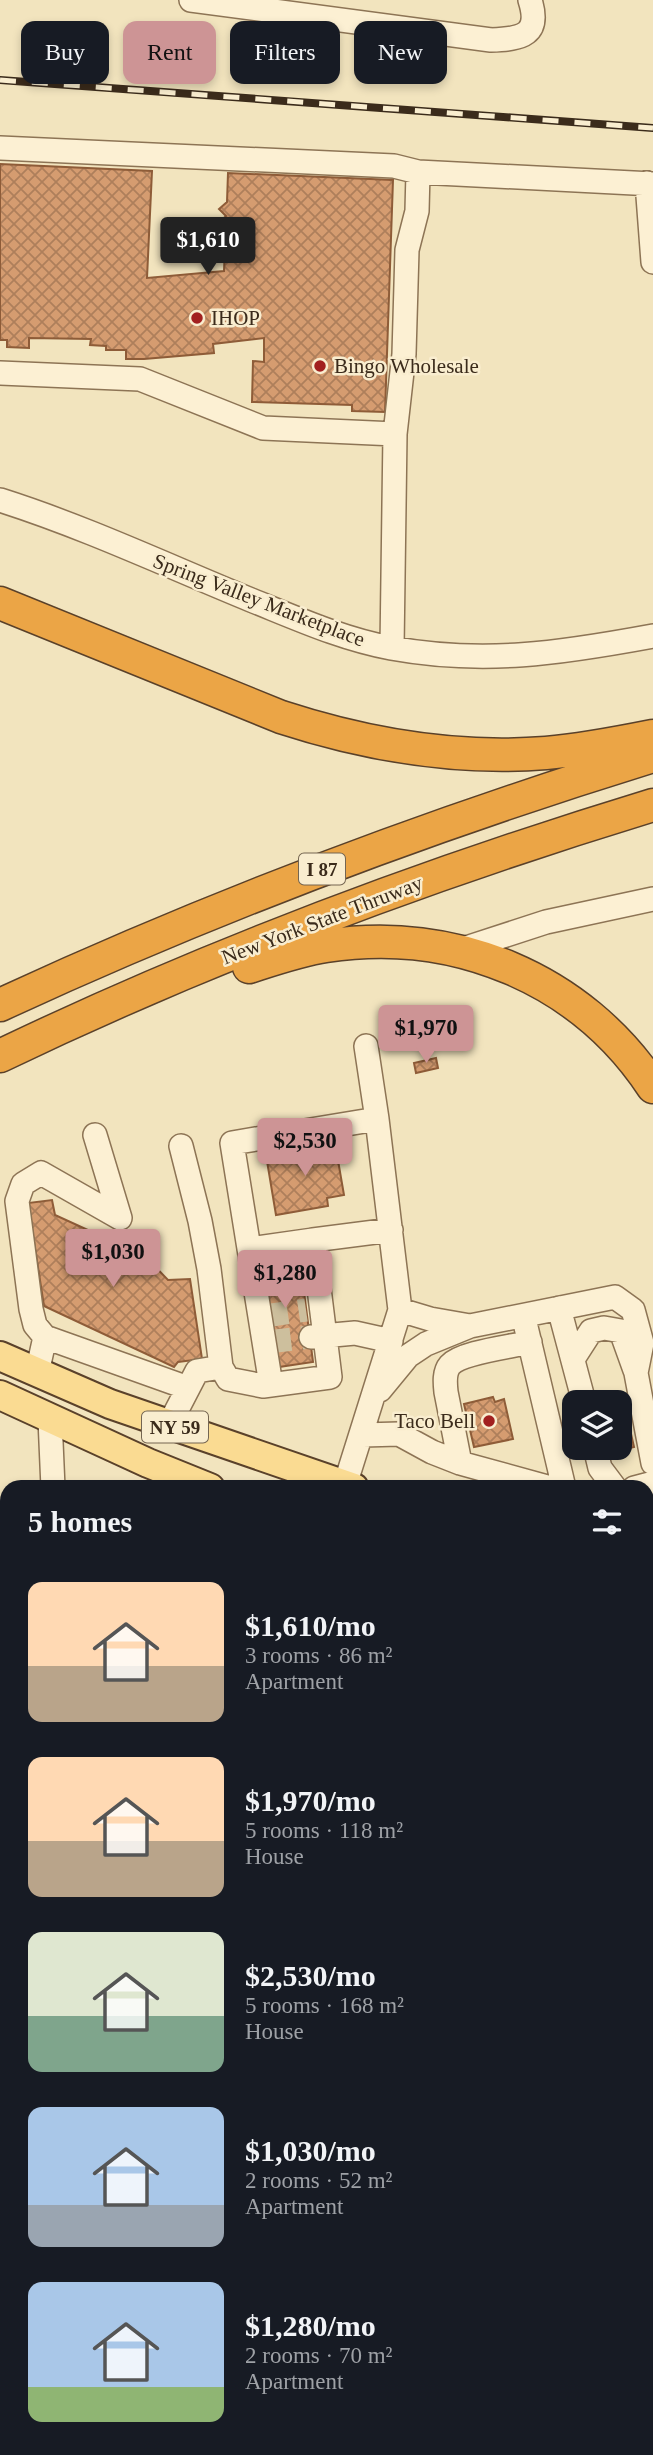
<!DOCTYPE html>
<meta charset="utf-8">
<style>
:root{--surface:#171b24;--page:#20242c;--text:#f1f3f6;--muted:#9ea1a6;--accent:#cd9495}
body{margin:0;font-family:Georgia,serif;background:var(--page);color:var(--text);height:100vh;display:flex;flex-direction:column;font-size:26px;white-space:nowrap}
*{box-sizing:border-box;margin:0}
p{font-size:23px;color:var(--muted)}
.icon{flex:none;width:38px;height:38px;fill:none;stroke:currentColor;stroke-width:2;stroke-linecap:round;stroke-linejoin:round}
.map{position:relative;flex:1;overflow:hidden}
.sheet{position:absolute;left:0px;top:1480px;width:654px;height:975px;display:flex;flex-direction:column;background:var(--surface);border-radius:21px 21px 0 0;box-shadow:0 4px 10px #0003}
.sheet>*{flex:none}
.banner{position:absolute;left:21px;top:21px;width:612px;height:63px;display:flex;gap:14px}
.controls{position:absolute;left:562px;top:1390px;display:grid;gap:14px}
.controls a{display:grid;place-items:center;width:70px;height:70px;border-radius:14px;background:var(--surface);box-shadow:0 4px 10px #0003;font-size:35px}
.price{position:absolute;translate:-50% -60px;padding:0 16px;border-radius:7px;background:var(--accent);color:#111;font-size:23px;line-height:46px;filter:drop-shadow(0 2px 4px #0008)}
.price::after{content:'';position:absolute;left:50%;top:42px;width:21px;height:16px;margin-left:-10px;background:inherit;clip-path:polygon(0 0,100% 0,50% 100%)}
.price.on{background:#222;color:#fff}
ul{padding:0;list-style:none}
li{display:flex;align-items:center;gap:21px;height:175px;padding:0 28px}
li span{display:grid;place-items:center;flex:none;width:196px;height:140px;border-radius:14px;color:#555}
li>.icon{margin-inline-start:auto}
span .icon{width:84px;height:84px;fill:#fffc;stroke-width:1}
li b{font-size:30px}
h2{display:flex;justify-content:space-between;align-items:center;height:84px;padding:0 28px;font-size:30px}
.chip{padding:0 24px;border-radius:14px;background:var(--surface);box-shadow:0 4px 10px #0003;font-size:24px;line-height:63px}
.chip.on{background:var(--accent);color:#111}
.map>svg:first-child{display:block}
.building{fill:url(#building-cross-hatch);stroke:#8e5c38;stroke-width:2}
.lines{fill:none;stroke-linecap:round;stroke-linejoin:round}
.minor-tunnel{stroke:#cdbf9d;stroke-width:23;stroke-dasharray:23 11;stroke-linecap:butt}
.minor-casing{stroke:#8d7455;stroke-width:26}
.major-casing{stroke:#5a412a;stroke-width:32}
.highway-casing{stroke:#5a412a;stroke-width:35}
.minor{stroke:#fcf0d3;stroke-width:23}
.major{stroke:#fadb92;stroke-width:28}
.highway{stroke:#eba546;stroke-width:32}
.rail-casing{stroke:#3b2b1b;stroke-width:8}
.rail{stroke:#f9edcf;stroke-width:5;stroke-dasharray:16;stroke-linecap:butt}
.poi-dot{fill:#a2201f;stroke:#f9edcf;stroke-width:2.5}
.labels{text-anchor:middle;dominant-baseline:central;stroke-width:5;stroke-linejoin:round;paint-order:stroke}
.shield{fill:#f9edcf;stroke:#746551;stroke-width:2}
.shield-label{font-size:19px;font-weight:bold;fill:#3b2b1b}
.poi-label{font-size:21px;fill:#3b2b1b;stroke:#f9edcf;text-anchor:start}
.street-label{font-size:21px;fill:#3b2b1b;stroke:#f9edcf}
</style>
<div class="map">
<svg width="653" height="2455" viewBox="0 0 653 2455">
<defs>
<pattern id="building-cross-hatch" width="8" height="8" patternUnits="userSpaceOnUse" patternTransform="scale(1.75)"><rect width="8" height="8" fill="#d59c70"/><path d="M0 0l8 8M0 8l8-8" fill="none" stroke="#ae7f5b"/></pattern>
</defs>
<rect width="100%" height="100%" fill="#f2e4be"/>
<path class="building" d="M0,164L152,171L147,278L224,271L225,246L217,238L225,230L218,224L226,216L219,209L227,202L228,173L393,180L385,412L352,411V405L252,402L253,361L264,362V338L213,344L214,353L144,359H126V350H106V346L90,345L91,339L29,338V348L7,347V340H0Z
M436,1058L438,1068L416,1073L414,1063Z
M335,1143L344,1195L327,1198L328,1206L276,1215L266,1155Z
M52,1200L55,1215L145,1256L168,1280L190,1279L202,1359L178,1362L174,1367L44,1306L28,1203Z
M299,1253L313,1362L272,1368L257,1259Z
M493,1397L495,1402L504,1399L513,1439L474,1447L464,1404Z
M624,1403L634,1447L604,1454L603,1447H620V1405Z
M7,1536V1646L0,1597V1537Z"/>
<g class="lines">
<path class="minor-tunnel" d="M260,1283L302,1277
M265,1316L306,1310
M268,1342L310,1337"/>
<defs>
<path id="minor" d="M191,0L491,40C522,39 541,35 530,0
M0,148L394,166L418,172L653,184
M647,183L653,262
M0,373L140,379L263,428L395,434
M0,500C85,527 168,566 251,600C296,618 342,639 391,648C484,665 561,653 653,636
M392,648L395,434L404,354L407,250L417,211L418,172
M460,950L546,922L653,899
M366,1046L377,1119
M181,1146L200,1221L209,1269L221,1367L228,1379L263,1386L330,1377L313,1240L391,1230
M249,1249L313,1240
M559,1308L584,1402
M400,1310L430,1319L470,1326L615,1297L633,1310L642,1343L636,1373L653,1463
M526,1327L564,1488
M45,1337L35,1325L31,1309L17,1201L23,1184L41,1173L120,1218L95,1135
M311,1337L355,1333L391,1341
M573,1359L591,1331L604,1328L621,1331L635,1370
M37,1373L45,1337L188,1388
M271,1385L232,1143L377,1119L400,1310L344,1488
M380,1390L408,1356L426,1344L470,1326
M50,1419L53,1488
M169,1425L197,1371L221,1367
M363,1435L399,1434L432,1452L460,1463L551,1488
M595,1447L600,1468L615,1488
M460,1463L446,1392C445,1383 444,1372 450,1365C462,1352 511,1347 530,1342
M634,1488L653,1483
M648,1749L649,1757
M0,1802L7,1800
M0,1842L7,1882
M648,2372L650,2246L653,2236
M108,2448L109,2455
M396,2448V2455
M646,2455V2448"/>
<path id="major" d="M0,1356L110,1404L354,1488
M0,1395L148,1463L210,1488
M648,1585L653,1587
M648,1639L653,1640"/>
<path id="highway" d="M0,603L281,717C367,745 456,760 546,753C582,750 618,743 653,736
M249,967C274,959 300,950 326,946C454,926 581,978 653,1087
M0,1005C212,907 429,825 653,756
M0,1056C210,955 430,873 653,805"/>
</defs>
<use href="#minor" class="minor-casing"/>
<use href="#major" class="major-casing"/>
<use href="#highway" class="highway-casing"/>
<use href="#minor" class="minor"/>
<use href="#major" class="major"/>
<use href="#highway" class="highway"/>
<defs>
<path id="rail" d="M0,80L653,128"/>
</defs>
<use href="#rail" class="rail-casing"/>
<use href="#rail" class="rail"/>
</g>
<g class="poi-dot">
<circle cx="197" cy="318" r="7"/>
<circle cx="320" cy="366" r="7"/>
<circle cx="489" cy="1421" r="7"/>
</g>
<g class="labels">
<g class="shield">
<rect x="299" y="853.5" width="46" height="31" rx="5"/>
<rect x="142" y="1411.5" width="66" height="31" rx="5"/>
</g>
<g class="shield-label">
<text x="322" y="869">I 87</text>
<text x="175" y="1427">NY 59</text>
</g>
<g class="poi-label">
<text x="211" y="318">IHOP</text>
<text x="334" y="366">Bingo Wholesale</text>
<text x="475" y="1421" text-anchor="end">Taco Bell</text>
</g>
<g class="street-label">
<text transform="translate(259 600) rotate(21)">Spring Valley Marketplace</text>
<text transform="translate(322 920) rotate(-21)">New York State Thruway</text>
</g>
</g>
</svg>
<div class="controls">
<a><svg class="icon" aria-label="layers" viewBox="0 0 24 24"><path d="M12 4l9 5-9 5-9-5zM3 14l9 5 9-5"/></svg></a>
</div>
<b class="price on" style="left:208px;top:277px">$1,610</b>
<b class="price" style="left:426px;top:1065px">$1,970</b>
<b class="price" style="left:305px;top:1178px">$2,530</b>
<b class="price" style="left:113px;top:1289px">$1,030</b>
<b class="price" style="left:285px;top:1310px">$1,280</b>
<div class="banner">
<a class="chip">Buy</a>
<a class="chip on">Rent</a>
<a class="chip">Filters</a>
<a class="chip">New</a>
</div>
<section class="sheet">
<h2>5 homes<svg class="icon" aria-label="filters" viewBox="0 0 24 24"><path d="M4 7h16M4 17h16"/><circle cx="9" cy="7" r="2"/><circle cx="15" cy="17" r="2"/></svg></h2>
<ul>
<li><span style="background:linear-gradient(#ffd9b3 60%,#b9a48a 0)"><svg class="icon" aria-label="home" viewBox="0 0 24 24"><path d="M3 11l9-7 9 7M6 9v11h12V9"/></svg></span><div><b>$1,610/mo</b><p>3 rooms · 86 m²</p><p>Apartment</p></div></li>
<li><span style="background:linear-gradient(#ffd9b3 60%,#b9a48a 0)"><svg class="icon" aria-label="home" viewBox="0 0 24 24"><path d="M3 11l9-7 9 7M6 9v11h12V9"/></svg></span><div><b>$1,970/mo</b><p>5 rooms · 118 m²</p><p>House</p></div></li>
<li><span style="background:linear-gradient(#dfe7d0 60%,#7fa58c 0)"><svg class="icon" aria-label="home" viewBox="0 0 24 24"><path d="M3 11l9-7 9 7M6 9v11h12V9"/></svg></span><div><b>$2,530/mo</b><p>5 rooms · 168 m²</p><p>House</p></div></li>
<li><span style="background:linear-gradient(#a9c7e8 70%,#9aa5b1 0)"><svg class="icon" aria-label="home" viewBox="0 0 24 24"><path d="M3 11l9-7 9 7M6 9v11h12V9"/></svg></span><div><b>$1,030/mo</b><p>2 rooms · 52 m²</p><p>Apartment</p></div></li>
<li><span style="background:linear-gradient(#a9c7e8 75%,#8fb573 0)"><svg class="icon" aria-label="home" viewBox="0 0 24 24"><path d="M3 11l9-7 9 7M6 9v11h12V9"/></svg></span><div><b>$1,280/mo</b><p>2 rooms · 70 m²</p><p>Apartment</p></div></li>
</ul>
</section>
</div>
